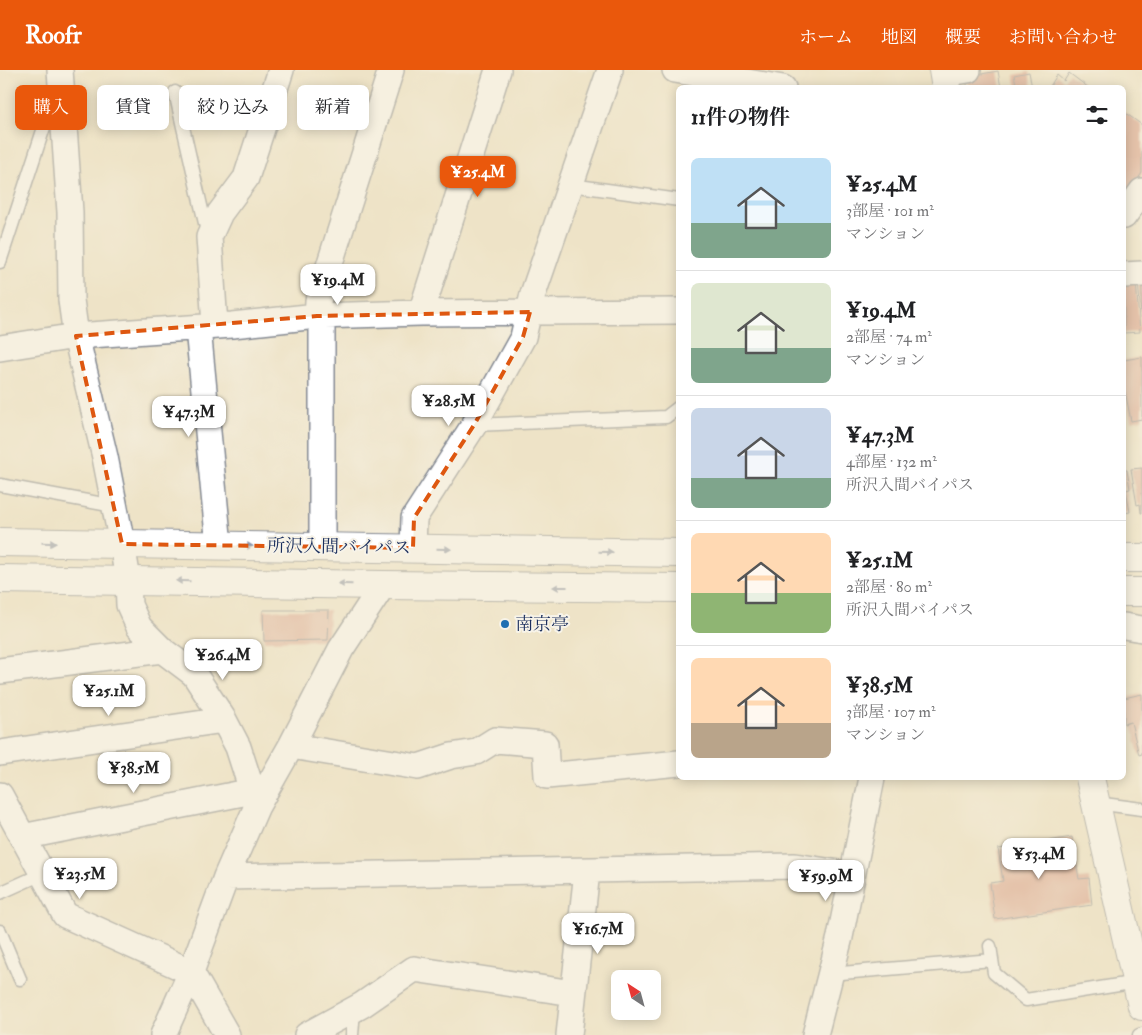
<!DOCTYPE html>
<html lang="ja">
<meta charset="utf-8">
<style>
:root{--surface:#fff;--page:#f6f6f6;--text:#202124;--muted:#757577;--line:#e0e0e0;--accent:#ea580c}
body{margin:0;font-family:"IM FELL Double Pica","Noto Serif JP",serif;background:var(--page);color:var(--text);height:100vh;display:flex;flex-direction:column;font-size:19px;white-space:nowrap}
*{box-sizing:border-box;margin:0}
p{font-size:16px;color:var(--muted)}
.icon{flex:none;width:28px;height:28px;fill:none;stroke:currentColor;stroke-width:2;stroke-linecap:round;stroke-linejoin:round}
.map{position:relative;flex:1;overflow:hidden}
.panel{position:absolute;left:676px;top:15px;width:450px;height:695px;display:flex;flex-direction:column;background:var(--surface);border-radius:8px;box-shadow:0 2px 12px #0003}
.panel>*{flex:none}
.guide{position:absolute;left:15px;top:15px;width:475px;height:45px;display:flex;gap:10px}
.needle{width:32px;rotate:324deg}
.controls{position:absolute;left:611px;top:900px;display:grid;gap:10px}
.controls a{display:grid;place-items:center;width:50px;height:50px;border-radius:8px;background:var(--surface);box-shadow:0 2px 12px #0003;font-size:25px}
.price{position:absolute;translate:-50% -42px;padding:0 11px;border-radius:10px;background:#fff;color:#222;font-size:16px;line-height:32px;filter:drop-shadow(0 1px 2px #0008)}
.price::after{content:'';position:absolute;left:50%;top:30px;width:15px;height:11px;margin-left:-8px;background:inherit;clip-path:polygon(0 0,100% 0,50% 100%)}
.price.current{background:var(--accent);color:#fff}
ul{padding:0;list-style:none}
li{display:flex;align-items:center;gap:15px;height:125px;padding:0 15px}
li+li{border-top:1px solid var(--line)}
li span{display:grid;place-items:center;flex:none;width:140px;height:100px;border-radius:8px;color:#555}
li>.icon{margin-inline-start:auto}
span .icon{width:60px;height:60px;fill:#fffc;stroke-width:1}
li b{font-size:21px}
h2{display:flex;justify-content:space-between;align-items:center;height:60px;padding:0 15px;font-size:21px}
.tag{padding:0 18px;border-radius:8px;background:var(--surface);box-shadow:0 2px 12px #0003;font-size:18px;line-height:45px}
.tag.current{background:var(--accent);color:#fff}
header{display:flex;align-items:center;gap:30px;box-sizing:border-box;height:70px;padding:0 25px;background:var(--accent);color:#fff}
header strong{font-size:24px}
nav{display:flex;gap:28px;margin-inline-start:auto;font-size:18px}
.map>svg:first-child{display:block}
.building{fill:#d89986}
.lines{fill:none;stroke-linecap:round;stroke-linejoin:round}
.lane-casing{stroke:#848992;stroke-width:15}
.street-casing{stroke:#848992;stroke-width:28}
.secondary-casing{stroke:#848992;stroke-width:30}
.highway-casing{stroke:#848992;stroke-width:30}
.lane{stroke:#fff;stroke-width:12}
.street{stroke:#fff;stroke-width:25}
.secondary{stroke:#fff;stroke-width:28}
.highway{stroke:#fff;stroke-width:28}
.oneway{fill:#8d97ae}
.marked{fill:none;stroke:#de5710;stroke-width:4;stroke-dasharray:10 6;stroke-linejoin:round}
.poi-dot{fill:#1f6fb2;stroke:#f7f3e8;stroke-width:2}
.labels{text-anchor:middle;dominant-baseline:central;stroke-width:4;stroke-linejoin:round;paint-order:stroke}
.street-label{font-size:18px;fill:#1b2f5e;stroke:#f7f3e8}
.poi-label{font-size:18px;fill:#1b2f5e;stroke:#f7f3e8;text-anchor:start}
</style>
<header>
<strong>Roofr</strong>
<nav><a>ホーム</a><a>地図</a><a>概要</a><a>お問い合わせ</a></nav>
</header>
<div class="map">
<svg width="1142" height="965" viewBox="0 0 1142 965">
<rect width="100%" height="100%" fill="#f7f3e8"/>
<filter id="ink" filterUnits="userSpaceOnUse"><feTurbulence type="fractalNoise" baseFrequency=".02" numOctaves="2"/><feDisplacementMap in="SourceGraphic" scale="10" xChannelSelector="R" yChannelSelector="G"/><feConvolveMatrix kernelMatrix="1 2 1 2 8 2 1 2 1" color-interpolation-filters="sRGB"/></filter>
<filter id="wash" filterUnits="userSpaceOnUse"><feTurbulence type="fractalNoise" baseFrequency=".0096" numOctaves="4" result="noise"/><feDisplacementMap in="SourceGraphic" scale="20" xChannelSelector="R" yChannelSelector="G"/><feGaussianBlur stdDeviation="1.12" result="paint"/><feColorMatrix in="noise" values="0 0 0 0 0 0 0 0 0 0 0 0 0 0 0 0 0 1.4 0 .05"/><feComposite in="paint" operator="in"/></filter>
<g filter="url(#wash)">
<rect width="100%" height="100%" fill="#eee3c7"/>
<g id="blocks">
<path class="building" d="M998,1L1001,18H968L965,7Z
M1029,2L1032,18H1017L1014,5Z
M1069,3L1089,18H1049L1057,5L1064,11Z
M1124,42L1142,55V103L1124,129Z
M1136,212L1140,262L1124,263V213Z
M1138,212H1142V244H1141Z
M1142,287V349L1131,351L1124,316V290Z
M1142,398V443H1141L1140,434L1137,435L1131,399Z
M1124,400H1127L1130,419L1126,420L1130,442L1124,443Z
M263,540H329L328,570L264,571Z
M1142,624V684L1139,685L1131,652L1124,654V628Z
M1072,767L1079,809L1089,808L1092,835L995,849L990,813L1003,811L998,779Z"/>
</g>
</g>
<g filter="url(#ink)">
<use href="#blocks" fill-opacity="0" stroke="#848992" stroke-width="1"/>
<g class="lines">
<defs>
<path id="lane" d="M175,22L207,162
M571,115L679,130
M0,192L49,42L57,24
M474,355L666,347L679,337
M0,415L114,436
M1096,733L1142,739
M0,823L42,804
M0,861L20,909
M990,876L994,903L1026,930L1137,912
M830,904L992,890
M352,965L354,940
M1139,965L1142,964"/>
<path id="street" d="M60,0L70,142L71,230L76,266L105,387L122,474L128,510L129,535L139,557L162,580L194,604L224,650L238,677L257,736
M675,0L783,18
M943,4L968,0
M1124,146L1142,121
M1124,205L1142,204
M421,243L498,0
M215,255L209,167L220,143L246,108L281,0
M198,258L219,476
M0,278L76,266L232,255L317,246L421,243L679,241
M322,477V258L317,246L318,231L391,0
M413,478L414,448L474,355L523,267L533,224L610,0
M1124,556L1142,559
M0,601L162,580
M291,676L418,697L451,686L476,682L495,670L545,674L547,706L679,693
M0,683L224,650
M0,725L65,845L191,902L227,965
M22,767L253,721
M226,807L795,796L852,805
M163,965L191,902L226,807L257,736L291,676L341,579L383,515
M307,965L362,935L414,899L573,923
M569,965L587,801
M815,965L840,867L872,708"/>
<path id="secondary" d="M943,0L946,18
M1090,708L1142,936"/>
<path id="highway" d="M0,472L679,483
M1124,488H1142
M0,509L383,515L679,518
M1124,522H1142"/>
</defs>
<use href="#lane" class="lane-casing"/>
<use href="#street" class="street-casing"/>
<use href="#secondary" class="secondary-casing"/>
<use href="#highway" class="highway-casing"/>
<use href="#lane" class="lane"/>
<use href="#street" class="street"/>
<use href="#secondary" class="secondary"/>
<use href="#highway" class="highway"/>
</g>
<defs><path id="oneway-solid" d="M-6-.8H1V-3.2L6.5 0L1 3.2V.8H-6Z" transform="scale(1.25)"/></defs>
<g class="oneway">
<use href="#oneway-solid" transform="translate(49 473) rotate(1)"/>
<use href="#oneway-solid" transform="translate(246 476) rotate(1)"/>
<use href="#oneway-solid" transform="translate(444 479) rotate(2)"/>
<use href="#oneway-solid" transform="translate(606 482) rotate(1)"/>
<use href="#oneway-solid" transform="translate(183 511) rotate(-179)"/>
<use href="#oneway-solid" transform="translate(345 514) rotate(-179)"/>
<use href="#oneway-solid" transform="translate(560 517) rotate(-180)"/>
</g>
</g>
<path d="M0 0H1142V965H0ZM530,242L523,267L474,355L414,448L413,478L122,474L76,266L317,246Z" fill="#eee3c7" fill-opacity=".55" fill-rule="evenodd"/>
<path class="marked" d="M530,242L523,267L474,355L414,448L413,478L122,474L76,266L317,246Z"/>
<circle class="poi-dot" cx="505" cy="554" r="5"/>
<g class="labels">
<g class="street-label">
<text transform="translate(339 477) rotate(1)">所沢入間バイパス</text>
</g>
<g class="poi-label">
<text x="515" y="554">南京亭</text>
</g>
</g>
</svg>
<div class="controls">
<a><svg class="needle" viewBox="-14 -14 28 28"><path d="M0-13l5 13h-10z" fill="#e53935"/><path d="M0 13l5-13h-10z" fill="#757577"/></svg></a>
</div>
<b class="price current" style="left:478px;top:128px">¥25.4M</b>
<b class="price" style="left:338px;top:236px">¥19.4M</b>
<b class="price" style="left:449px;top:357px">¥28.5M</b>
<b class="price" style="left:189px;top:368px">¥47.3M</b>
<b class="price" style="left:223px;top:611px">¥26.4M</b>
<b class="price" style="left:109px;top:647px">¥25.1M</b>
<b class="price" style="left:134px;top:724px">¥38.5M</b>
<b class="price" style="left:1039px;top:810px">¥53.4M</b>
<b class="price" style="left:80px;top:830px">¥23.5M</b>
<b class="price" style="left:826px;top:832px">¥59.9M</b>
<b class="price" style="left:598px;top:885px">¥16.7M</b>
<div class="guide">
<a class="tag current">購入</a>
<a class="tag">賃貸</a>
<a class="tag">絞り込み</a>
<a class="tag">新着</a>
</div>
<section class="panel">
<h2>11件の物件<svg class="icon" aria-label="filters" viewBox="0 0 24 24"><path d="M4 7h16M4 17h16"/><circle cx="9" cy="7" r="2"/><circle cx="15" cy="17" r="2"/></svg></h2>
<ul>
<li><span style="background:linear-gradient(#bfe0f5 65%,#7fa58c 0)"><svg class="icon" aria-label="home" viewBox="0 0 24 24"><path d="M3 11l9-7 9 7M6 9v11h12V9"/></svg></span><div><b>¥25.4M</b><p>3部屋 · 101 m²</p><p>マンション</p></div></li>
<li><span style="background:linear-gradient(#dfe7d0 65%,#7fa58c 0)"><svg class="icon" aria-label="home" viewBox="0 0 24 24"><path d="M3 11l9-7 9 7M6 9v11h12V9"/></svg></span><div><b>¥19.4M</b><p>2部屋 · 74 m²</p><p>マンション</p></div></li>
<li><span style="background:linear-gradient(#c9d6e8 70%,#7fa58c 0)"><svg class="icon" aria-label="home" viewBox="0 0 24 24"><path d="M3 11l9-7 9 7M6 9v11h12V9"/></svg></span><div><b>¥47.3M</b><p>4部屋 · 132 m²</p><p>所沢入間バイパス</p></div></li>
<li><span style="background:linear-gradient(#ffd9b3 60%,#8fb573 0)"><svg class="icon" aria-label="home" viewBox="0 0 24 24"><path d="M3 11l9-7 9 7M6 9v11h12V9"/></svg></span><div><b>¥25.1M</b><p>2部屋 · 80 m²</p><p>所沢入間バイパス</p></div></li>
<li><span style="background:linear-gradient(#ffd9b3 65%,#b9a48a 0)"><svg class="icon" aria-label="home" viewBox="0 0 24 24"><path d="M3 11l9-7 9 7M6 9v11h12V9"/></svg></span><div><b>¥38.5M</b><p>3部屋 · 107 m²</p><p>マンション</p></div></li>
</ul>
</section>
</div>
